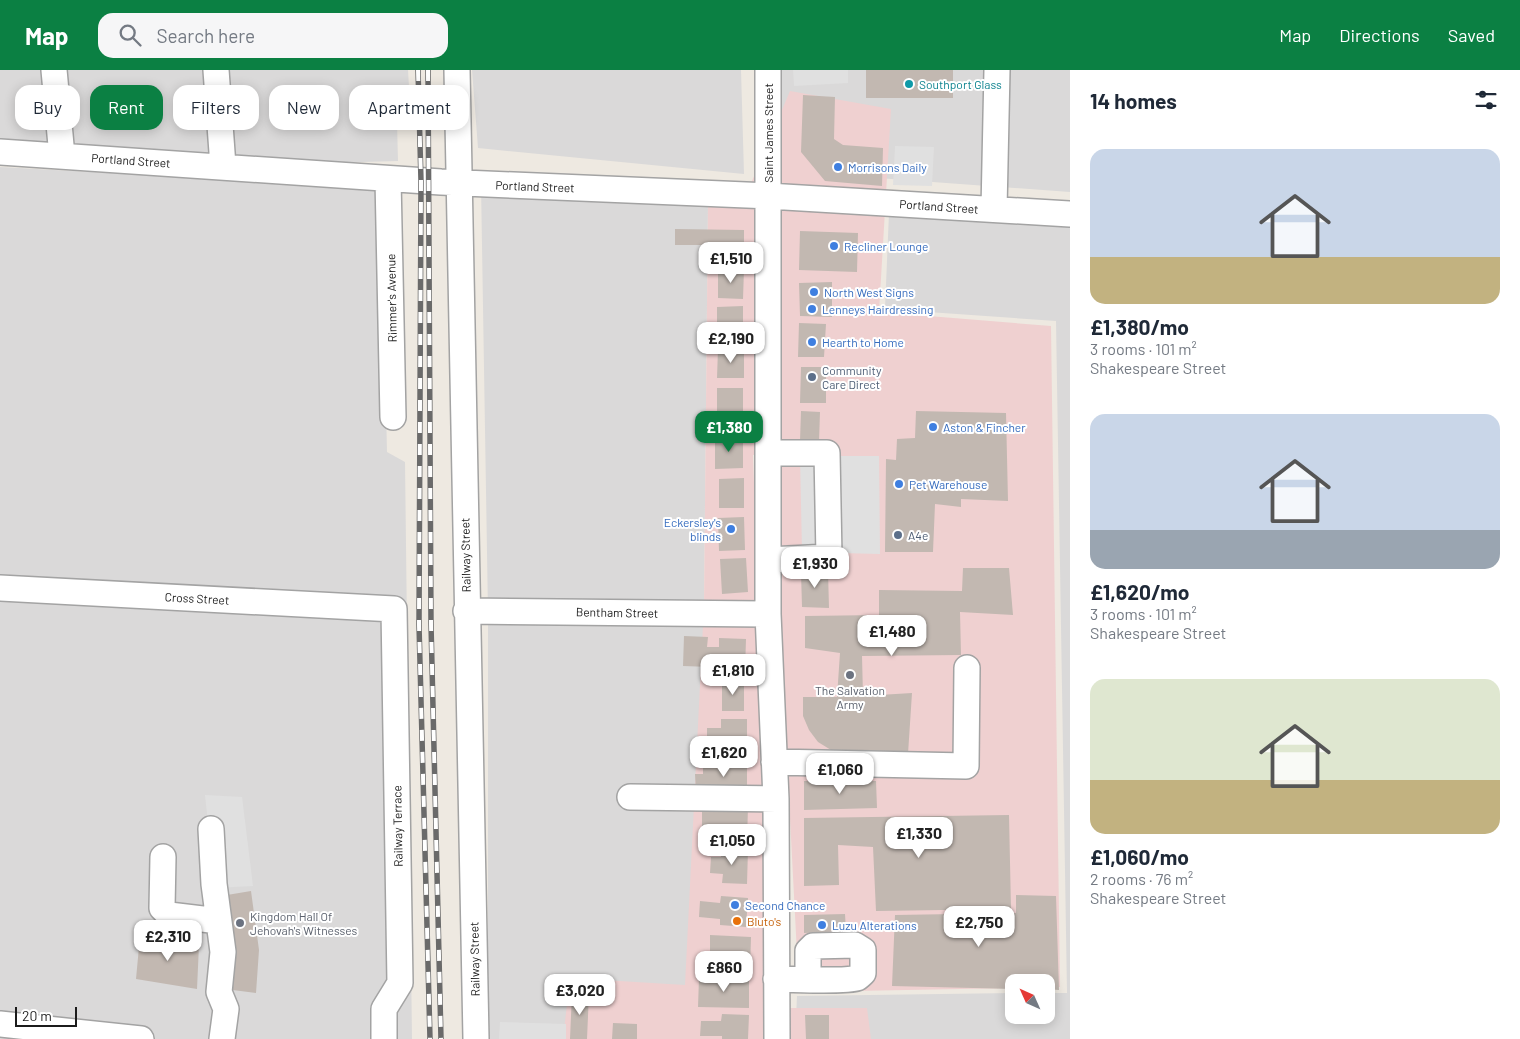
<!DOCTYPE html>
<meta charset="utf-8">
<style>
:root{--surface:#fff;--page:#f6f6f7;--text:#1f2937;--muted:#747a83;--accent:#0b8043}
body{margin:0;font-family:Barlow,sans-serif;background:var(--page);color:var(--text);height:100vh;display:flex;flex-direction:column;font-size:19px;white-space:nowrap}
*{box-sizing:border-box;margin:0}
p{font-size:16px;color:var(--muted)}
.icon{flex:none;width:28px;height:28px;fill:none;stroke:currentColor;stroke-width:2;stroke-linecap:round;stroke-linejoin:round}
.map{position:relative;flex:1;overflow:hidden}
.side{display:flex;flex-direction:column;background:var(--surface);width:450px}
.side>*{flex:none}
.guide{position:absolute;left:15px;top:15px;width:475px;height:45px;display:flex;gap:10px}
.needle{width:32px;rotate:315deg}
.controls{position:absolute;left:1005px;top:904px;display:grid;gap:10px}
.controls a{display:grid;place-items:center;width:50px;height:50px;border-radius:10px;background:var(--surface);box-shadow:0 2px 12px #0003;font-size:25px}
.scale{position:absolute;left:15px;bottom:12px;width:62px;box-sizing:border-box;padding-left:5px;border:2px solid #1c1c1c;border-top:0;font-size:14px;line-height:18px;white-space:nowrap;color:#1c1c1c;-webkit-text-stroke:4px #fff;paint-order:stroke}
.price{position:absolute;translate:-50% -42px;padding:0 11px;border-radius:10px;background:#fff;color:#222;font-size:16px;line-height:32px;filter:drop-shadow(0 1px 2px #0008)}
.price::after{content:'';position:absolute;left:50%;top:30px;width:15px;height:11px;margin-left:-8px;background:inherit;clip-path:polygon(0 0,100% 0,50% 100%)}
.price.on{background:var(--accent);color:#fff}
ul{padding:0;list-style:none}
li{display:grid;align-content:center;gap:10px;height:265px;padding:0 20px}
li span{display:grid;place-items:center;height:155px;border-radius:15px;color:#555}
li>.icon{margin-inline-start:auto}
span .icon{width:90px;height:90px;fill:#fffc;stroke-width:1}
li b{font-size:21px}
h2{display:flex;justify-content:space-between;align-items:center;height:60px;padding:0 20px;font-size:21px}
.tag{padding:0 18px;border-radius:15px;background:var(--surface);box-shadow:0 2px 12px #0003;font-size:18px;line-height:45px}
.tag.on{background:var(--accent);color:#fff}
header{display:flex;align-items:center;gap:30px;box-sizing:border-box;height:70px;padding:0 25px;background:var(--accent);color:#fff}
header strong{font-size:24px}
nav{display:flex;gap:28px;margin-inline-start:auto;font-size:18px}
.search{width:350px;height:45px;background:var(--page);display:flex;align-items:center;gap:12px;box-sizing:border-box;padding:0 18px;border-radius:15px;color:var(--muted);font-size:19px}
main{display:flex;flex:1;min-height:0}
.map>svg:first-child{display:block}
.residential{fill:#dad9d9}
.commercial{fill:#efd0d0}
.parking{fill:#e0e0e0}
.building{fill:#c2b8b1}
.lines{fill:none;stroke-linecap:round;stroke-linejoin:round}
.minor-casing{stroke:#a3a3a3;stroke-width:28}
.minor{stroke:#fff;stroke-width:25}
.rail-casing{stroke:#6a6a6a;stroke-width:5.5}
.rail{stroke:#fff;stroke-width:4;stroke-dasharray:11;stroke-linecap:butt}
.culture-dot{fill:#0f9aa8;stroke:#fff;stroke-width:2}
.shop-dot{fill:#3f7fe0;stroke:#fff;stroke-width:2}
.service-dot{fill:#5c6f8a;stroke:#fff;stroke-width:2}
.worship-dot{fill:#6b7280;stroke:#fff;stroke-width:2}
.food-dot{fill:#e8710a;stroke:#fff;stroke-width:2}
.labels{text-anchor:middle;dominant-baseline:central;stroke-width:4;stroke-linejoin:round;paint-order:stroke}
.culture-label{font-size:12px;fill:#0d838f;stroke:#fff;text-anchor:start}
.street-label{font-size:12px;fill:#1c1c1c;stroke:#fff}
.shop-label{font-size:12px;fill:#366cbe;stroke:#fff;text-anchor:start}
.service-label{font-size:12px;fill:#4e5e75;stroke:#fff;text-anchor:start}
.worship-label{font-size:12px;fill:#5b616d;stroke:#fff}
.food-label{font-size:12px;fill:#c56008;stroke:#fff;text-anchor:start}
</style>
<header>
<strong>Map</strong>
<div class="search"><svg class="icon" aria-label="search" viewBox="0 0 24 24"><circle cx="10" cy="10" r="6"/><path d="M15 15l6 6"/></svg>Search here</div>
<nav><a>Map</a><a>Directions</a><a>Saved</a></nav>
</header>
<main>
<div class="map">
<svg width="1070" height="969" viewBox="0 0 1070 969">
<rect width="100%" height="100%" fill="#eee9e1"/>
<path class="residential" d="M0,0H408L411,51L397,52L398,91L223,96L0,82Z
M472,0H741L744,104L478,78Z
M780,0H1070V122L782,101Z
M0,97L381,118L387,382L405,392L412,969H0Z
M481,114L708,133L704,535L706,969H488V543Z
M889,143L1070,157V969H795L797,926L1014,923V945H1046V923H1067L1056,251L885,239Z"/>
<path class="commercial" d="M790,21L891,39L879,242L1051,256L1060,917H1046V912H1014V918L799,922L779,536V382L753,385L758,524L790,938H867L871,969H563L570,908L685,915L704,535L708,133L752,111Z"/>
<path class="parking" d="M793,0H848V13L794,16Z
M895,76L934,77L932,116L893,115Z
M800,386H879L880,484L802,482Z
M205,725L242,727L253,816L215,818Z
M500,952L566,954V969H499Z"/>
<path class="building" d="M866,0H953V28H866Z
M803,25L835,27L834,69L843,75L883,78L882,116L825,111L801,82Z
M675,159L744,160V190H717V175H675Z
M800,161L858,163L857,202L799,200Z
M718,199H744L743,229L718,228Z
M832,212V247L800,246L799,213Z
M743,236V268H717V237Z
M799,253L826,254L824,287H798Z
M718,279H744V308H717Z
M801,297H826V333H800Z
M717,318H743V352H717Z
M801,341L820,342L819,372L800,371Z
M916,341L1006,343L1008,431L961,429V437L935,434L933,482H885L886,389L896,390L897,369L915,368Z
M743,367V398L715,399V368Z
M744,408V438H719V409Z
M744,447L745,480L719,481L718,448Z
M746,488L748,522L722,524L720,489Z
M963,498H1009L1013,545L960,542L961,585L862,586L863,626L912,623L908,684L848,683L831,680L818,672L809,660L803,646V627H837L840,583L805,578V546L879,545V520L962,521Z
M828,501L829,538L802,537L801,502Z
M684,566L708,567L707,577H719V568L746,569L745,601H721V593H712L711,597L683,596Z
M722,611H744V641H722Z
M721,649H747V683H722V672H707V658H721Z
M722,689H747V722L696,723L695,704H703V696H722Z
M804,711H876L877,738L804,740Z
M702,735L748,736L747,772L723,771V762H702Z
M1009,745L1011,839L876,841L873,777L838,775L839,815L804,816V748Z
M722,778L748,779L747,814L722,813L723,804L710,803L711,787H721Z
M251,821L259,880L256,923L225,919L221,826Z
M1016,825L1056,826L1059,920L1046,919V912H1014V919L892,916L895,845L1016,843Z
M721,826L748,828L746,857L720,855V849L699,847L700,831L720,833Z
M845,844L846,861L804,863V845Z
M710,865L751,867L750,901L710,898Z
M140,866L199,875L197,919L136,909Z
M699,908H749V938L698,937Z
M572,923H589L587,969H570Z
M722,944L749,945L748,969H722V966H700L701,951H721Z
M805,945H829V969H806Z
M613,953L637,954V969H612Z"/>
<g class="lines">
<defs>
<path id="minor" d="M54,0L62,86
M216,0L223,96
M457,0L476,969
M768,0V544L776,729L777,969
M0,82L441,112L768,126L1070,144
M388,109L393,347
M994,139L997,0
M768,490L829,487L827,383H770
M0,518L394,539L400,913L384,939V969
M466,541L768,544
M774,692L966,696L967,598
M630,727L776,729
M211,759L214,814L223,882L219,922L226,939L222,969
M163,787L162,838L169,845L219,851
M776,909C792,909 845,912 857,908C859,907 861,905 863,903V880L855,875L813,876L808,881V909
M0,954L141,969"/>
</defs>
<use href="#minor" class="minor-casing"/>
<use href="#minor" class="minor"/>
<defs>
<path id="rail" d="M418,0L421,111L419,555L430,969
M428,0L431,554L441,969"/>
</defs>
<use href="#rail" class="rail-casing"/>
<use href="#rail" class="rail"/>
</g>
<circle class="culture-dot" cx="909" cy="14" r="5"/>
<g class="shop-dot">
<circle cx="838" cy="97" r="5"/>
<circle cx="834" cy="176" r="5"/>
<circle cx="814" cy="222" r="5"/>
<circle cx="812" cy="239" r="5"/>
<circle cx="812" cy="272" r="5"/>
<circle cx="933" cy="357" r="5"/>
<circle cx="899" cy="414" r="5"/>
<circle cx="731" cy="459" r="5"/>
<circle cx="735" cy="835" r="5"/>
<circle cx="822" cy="855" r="5"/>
</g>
<g class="service-dot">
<circle cx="812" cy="307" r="5"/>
<circle cx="898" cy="465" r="5"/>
</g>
<g class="worship-dot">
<circle cx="850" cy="605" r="5"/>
<circle cx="240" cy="853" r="5"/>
</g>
<circle class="food-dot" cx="737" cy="851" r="5"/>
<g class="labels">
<g class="culture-label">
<text x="919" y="14">Southport Glass</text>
</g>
<g class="street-label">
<text transform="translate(768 63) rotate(-90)">Saint James Street</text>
<text transform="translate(131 90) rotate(4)">Portland Street</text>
<text transform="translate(535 116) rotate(2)">Portland Street</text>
<text transform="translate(939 136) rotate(4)">Portland Street</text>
<text transform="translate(391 228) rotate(-91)">Rimmer's Avenue</text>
<text transform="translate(465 485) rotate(-91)">Railway Street</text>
<text transform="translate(197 528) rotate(3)">Cross Street</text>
<text transform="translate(617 542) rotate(1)">Bentham Street</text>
<text transform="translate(397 756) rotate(-91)">Railway Terrace</text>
<text transform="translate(474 889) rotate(-91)">Railway Street</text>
</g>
<g class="shop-label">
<text x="848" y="97">Morrisons Daily</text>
<text x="844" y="176">Recliner Lounge</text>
<text x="824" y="222">North West Signs</text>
<text x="822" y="239">Lenneys Hairdressing</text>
<text x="822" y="272">Hearth to Home</text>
<text x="943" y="357">Aston &amp; Fincher</text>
<text x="909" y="414">Pet Warehouse</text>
<text x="721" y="452" text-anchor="end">Eckersley's<tspan x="721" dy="14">blinds</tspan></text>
<text x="745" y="835">Second Chance</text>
<text x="832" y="855">Luzu Alterations</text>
</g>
<g class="service-label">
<text x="822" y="300">Community<tspan x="822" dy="14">Care Direct</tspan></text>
<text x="908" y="465">A4e</text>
</g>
<g class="worship-label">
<text x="850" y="620">The Salvation<tspan x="850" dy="14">Army</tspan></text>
<text x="250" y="846" text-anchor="start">Kingdom Hall Of<tspan x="250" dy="14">Jehovah's Witnesses</tspan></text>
</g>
<g class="food-label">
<text x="747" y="851">Bluto's</text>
</g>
</g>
</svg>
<div class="controls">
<a><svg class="needle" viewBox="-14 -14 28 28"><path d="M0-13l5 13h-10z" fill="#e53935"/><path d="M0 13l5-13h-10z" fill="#747a83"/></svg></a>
</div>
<div class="scale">20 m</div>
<b class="price" style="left:731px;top:214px">£1,510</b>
<b class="price" style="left:731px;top:294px">£2,190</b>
<b class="price on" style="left:729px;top:383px">£1,380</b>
<b class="price" style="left:815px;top:519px">£1,930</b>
<b class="price" style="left:892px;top:587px">£1,480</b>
<b class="price" style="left:733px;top:626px">£1,810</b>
<b class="price" style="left:724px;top:708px">£1,620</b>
<b class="price" style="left:840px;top:725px">£1,060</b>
<b class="price" style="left:919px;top:789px">£1,330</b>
<b class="price" style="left:732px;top:796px">£1,050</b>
<b class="price" style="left:979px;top:878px">£2,750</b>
<b class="price" style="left:168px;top:892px">£2,310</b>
<b class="price" style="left:724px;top:923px">£860</b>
<b class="price" style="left:580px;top:946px">£3,020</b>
<div class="guide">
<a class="tag">Buy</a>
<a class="tag on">Rent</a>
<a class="tag">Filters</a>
<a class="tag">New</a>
<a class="tag">Apartment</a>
</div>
</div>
<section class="side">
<h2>14 homes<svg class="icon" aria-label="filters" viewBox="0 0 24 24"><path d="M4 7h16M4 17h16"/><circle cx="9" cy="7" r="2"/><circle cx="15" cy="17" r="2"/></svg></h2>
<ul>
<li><span style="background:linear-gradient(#c9d6e8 70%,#c2b280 0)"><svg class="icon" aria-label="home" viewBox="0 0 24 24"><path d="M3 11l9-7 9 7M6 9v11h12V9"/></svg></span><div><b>£1,380/mo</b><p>3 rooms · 101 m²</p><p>Shakespeare Street</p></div></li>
<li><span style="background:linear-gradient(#c9d6e8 75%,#9aa5b1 0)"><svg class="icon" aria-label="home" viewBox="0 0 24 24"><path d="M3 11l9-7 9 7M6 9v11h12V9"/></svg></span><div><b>£1,620/mo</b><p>3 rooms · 101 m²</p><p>Shakespeare Street</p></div></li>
<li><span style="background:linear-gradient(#dfe7d0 65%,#c2b280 0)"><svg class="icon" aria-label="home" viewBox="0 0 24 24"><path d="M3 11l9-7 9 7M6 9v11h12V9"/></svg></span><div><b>£1,060/mo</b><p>2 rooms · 76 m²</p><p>Shakespeare Street</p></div></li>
</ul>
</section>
</main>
